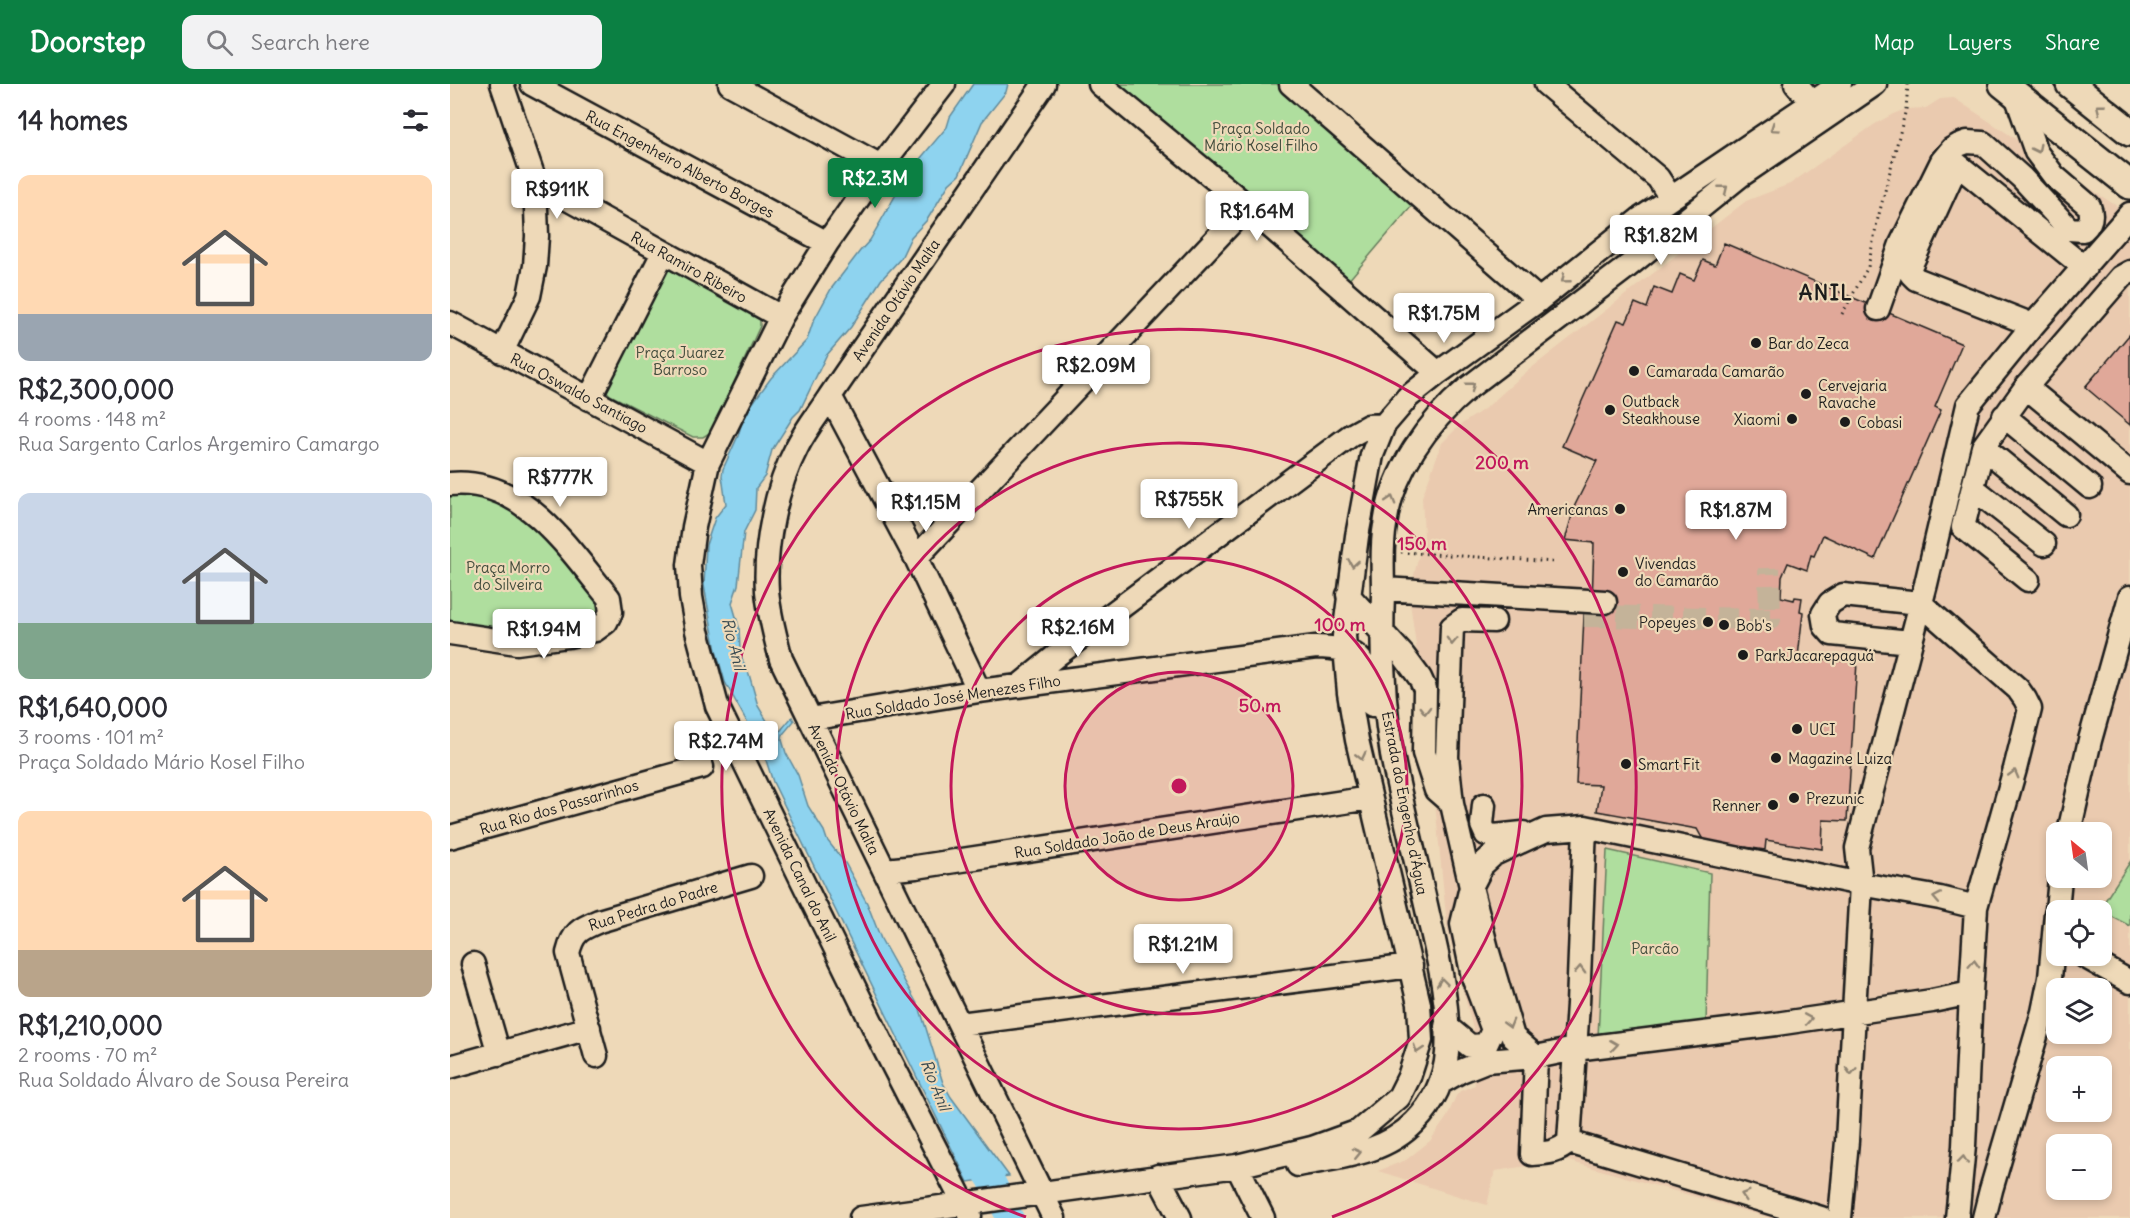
<!DOCTYPE html>
<meta charset="utf-8">
<style>
:root{--surface:#fff;--page:#f2f2f3;--text:#2b2b33;--muted:#7c7c81;--accent:#0b8043}
body{margin:0;font-family:Delius,sans-serif;background:var(--page);color:var(--text);height:100vh;display:flex;flex-direction:column;font-size:22px;white-space:nowrap}
*{box-sizing:border-box;margin:0}
p{font-size:20px;color:var(--muted)}
.icon{flex:none;width:33px;height:33px;fill:none;stroke:currentColor;stroke-width:2;stroke-linecap:round;stroke-linejoin:round}
.map{position:relative;flex:1;overflow:hidden}
.sheet{display:flex;flex-direction:column;background:var(--surface);width:450px}
.sheet>*{flex:none}
.needle{width:39px;rotate:331deg}
.fabs{position:absolute;left:1596px;top:738px;display:grid;gap:12px}
.fabs a{display:grid;place-items:center;width:66px;height:66px;border-radius:12px;background:var(--surface);box-shadow:0 3px 9px #0003;font-size:30px}
.price{position:absolute;translate:-50% -51px;padding:0 14px;border-radius:6px;background:#fff;color:#222;font-size:20px;line-height:39px;filter:drop-shadow(0 2px 3px #0008)}
.price::after{content:'';position:absolute;left:50%;top:36px;width:18px;height:14px;margin-left:-9px;background:inherit;clip-path:polygon(0 0,100% 0,50% 100%)}
.price.active{background:var(--accent);color:#fff}
ul{padding:0;list-style:none}
li{display:grid;align-content:center;gap:12px;height:318px;padding:0 18px}
li span{display:grid;place-items:center;height:186px;border-radius:12px;color:#555}
li>.icon{margin-inline-start:auto}
span .icon{width:108px;height:108px;fill:#fffc;stroke-width:1}
li b{font-size:26px}
h2{display:flex;justify-content:space-between;align-items:center;height:72px;padding:0 18px;font-size:26px}
header{display:flex;align-items:center;gap:36px;box-sizing:border-box;height:84px;padding:0 30px;background:var(--accent);color:#fff}
header strong{font-size:28px}
nav{display:flex;gap:33px;margin-inline-start:auto;font-size:21px}
.search{width:420px;height:54px;background:var(--page);display:flex;align-items:center;gap:15px;box-sizing:border-box;padding:0 21px;border-radius:12px;color:var(--muted);font-size:22px}
main{display:flex;flex:1;min-height:0}
.map>svg:first-child{display:block}
.built{fill:#eacaaf;fill-rule:evenodd}
.green{fill:#afde9e;stroke:#667d5d;stroke-width:1.5}
.water{fill:#8ed3ef;stroke:#608a9b;stroke-width:1.5}
.lines{fill:none;stroke-linecap:round;stroke-linejoin:round}
.river{stroke:#8ed3ef;stroke-width:27}
.building{fill:#e0a899;stroke:#1c1c1c;stroke-width:1.5}
.minor-tunnel{stroke:#c4b399;stroke-width:22;stroke-dasharray:22 11;stroke-linecap:butt}
.minor-casing{stroke:#1c1c1c;stroke-width:27}
.major-casing{stroke:#1c1c1c;stroke-width:32}
.path{stroke:#1c1c1c;stroke-width:3;stroke-dasharray:1.5 4.5;stroke-linecap:butt}
.minor{stroke:#eed9b8;stroke-width:22}
.major{stroke:#eed9b8;stroke-width:27}
.oneway{stroke:#908472}
.ring{fill:none;stroke:#c2185b;stroke-width:3}
.poi-dot{fill:#1c1c1c;stroke:#eed9b8;stroke-width:2}
.labels{text-anchor:middle;dominant-baseline:central;stroke-width:4.5;stroke-linejoin:round;paint-order:stroke}
.park-label{font-size:15px;fill:#414c3c;stroke:#eed9b8}
.street-label{font-size:15px;fill:#1c1c1c;stroke:#eed9b8}
.poi-label{font-size:15px;fill:#1c1c1c;stroke:#eed9b8;text-anchor:start}
.water-label{font-size:16px;font-style:italic;fill:#384a51;stroke:#eed9b8}
.district-label{font-size:21px;font-weight:bold;letter-spacing:1.5px;fill:#1c1c1c;stroke:#eed9b8}
.centre{fill:#c2185b;stroke:#eed9b8;stroke-width:3}
.ring-label{font-size:18px;text-anchor:middle;font-weight:bold;fill:#c2185b;stroke:#eed9b8;stroke-width:4.5;stroke-linejoin:round;paint-order:stroke}
</style>
<header>
<strong>Doorstep</strong>
<div class="search"><svg class="icon" aria-label="search" viewBox="0 0 24 24"><circle cx="10" cy="10" r="6"/><path d="M15 15l6 6"/></svg>Search here</div>
<nav><a>Map</a><a>Layers</a><a>Share</a></nav>
</header>
<main>
<section class="sheet">
<h2>14 homes<svg class="icon" aria-label="filters" viewBox="0 0 24 24"><path d="M4 7h16M4 17h16"/><circle cx="9" cy="7" r="2"/><circle cx="15" cy="17" r="2"/></svg></h2>
<ul>
<li><span style="background:linear-gradient(#ffd9b3 75%,#9aa5b1 0)"><svg class="icon" aria-label="home" viewBox="0 0 24 24"><path d="M3 11l9-7 9 7M6 9v11h12V9"/></svg></span><div><b>R$2,300,000</b><p>4 rooms · 148 m²</p><p>Rua Sargento Carlos Argemiro Camargo</p></div></li>
<li><span style="background:linear-gradient(#c9d6e8 70%,#7fa58c 0)"><svg class="icon" aria-label="home" viewBox="0 0 24 24"><path d="M3 11l9-7 9 7M6 9v11h12V9"/></svg></span><div><b>R$1,640,000</b><p>3 rooms · 101 m²</p><p>Praça Soldado Mário Kosel Filho</p></div></li>
<li><span style="background:linear-gradient(#ffd9b3 75%,#b9a48a 0)"><svg class="icon" aria-label="home" viewBox="0 0 24 24"><path d="M3 11l9-7 9 7M6 9v11h12V9"/></svg></span><div><b>R$1,210,000</b><p>2 rooms · 70 m²</p><p>Rua Soldado Álvaro de Sousa Pereira</p></div></li>
</ul>
</section>
<div class="map">
<svg width="1680" height="1134" viewBox="0 0 1680 1134">
<rect width="100%" height="100%" fill="#eed9b8"/>
<filter id="ink" filterUnits="userSpaceOnUse"><feTurbulence type="fractalNoise" baseFrequency=".0167" numOctaves="2"/><feDisplacementMap in="SourceGraphic" scale="12" xChannelSelector="R" yChannelSelector="G"/><feConvolveMatrix kernelMatrix="1 2 1 2 8 2 1 2 1" color-interpolation-filters="sRGB"/></filter>
<g filter="url(#ink)">
<path class="built" d="M1504,14L1680,131V778L1649,826H1606V872H1652V828L1680,842V1134H1320L1115,1076L1045,1087L1037,1121L928,1087L956,1076L980,1057L997,1033L1006,1012L1010,1007L1025,1001L1024,993L1029,969L997,842L978,647L959,511L974,451L972,413L992,359L1009,342L1037,323L1075,289L1296,117L1340,100L1425,40L1443,30L1456,25L1476,24L1490,15ZM1606,748H1652V794H1606ZM1606,904H1652V950H1606ZM1606,982H1652V1028H1606ZM1606,1060H1652V1106H1606Z"/>
<path class="green" d="M668,0H830L966,117L898,197Z
M224,185L310,234V242L261,348L253,353H243L160,311L153,303L216,186Z
M0,404L31,406L85,436L152,522L149,530L142,535L73,550L0,542Z
M1157,766L1260,789L1256,940L1148,953Z
M1680,778V842L1649,826Z"/>
<path class="water" d="M523,0H558L556,8L532,38L509,91L499,100L477,136L461,153L451,174L431,196L401,243L376,272L350,326L343,333L322,366L315,392L306,404L305,426L294,448L288,501L282,519L289,543L290,567L293,578L299,590L308,622L326,652L342,633L344,637L333,650L332,656L336,669L348,691L358,722L374,747L377,756L395,779L417,819L431,855L470,925L493,999L501,1013L559,1092L518,1098L323,698L313,667L275,598L266,567L257,518L254,501L256,461L265,434L276,420L272,392L273,385L288,352L294,331L321,294L357,256L363,238L381,205L410,167L420,156L452,100L465,81L497,43L500,33Z"/>
<g class="lines">
<path class="river" d="M520,1065L540,1094L560,1134"/>
</g>
<path class="building" d="M1274,159L1512,260L1485,323L1491,326L1425,475L1373,451L1364,472L1361,471L1357,486L1338,479L1332,493L1331,513L1344,516L1345,513L1352,514L1350,527L1353,528L1348,573L1407,578L1397,737L1373,736L1372,765L1316,756L1315,766L1296,763L1295,771L1257,763L1247,745L1147,727L1151,701L1126,700L1134,532L1135,518H1142L1144,459L1115,456L1125,421L1147,377L1112,362L1168,236L1176,239L1185,219L1197,224L1204,203L1222,210L1230,190L1244,196L1253,176L1265,181Z
M1680,250V341L1635,303Z"/>
<g class="lines">
<path class="minor-tunnel" d="M1134,532L1320,535L1319,484"/>
<defs>
<path id="minor" d="M82,0L377,159
M280,0L431,82
M494,0L431,82L377,159L331,233L258,379L244,443L239,481L241,513L247,547L267,622L434,964L520,1132
M594,0L380,312C369,329 356,345 347,363C326,403 314,462 317,507C319,530 325,552 331,575L604,1134
M650,0L797,122L988,289
M841,0L1089,216
M1096,0L1208,94L1221,114
M1346,0L1362,18
M1497,72L1635,184
M1504,87L1460,183L1461,190L1466,195L1583,241
M85,97L331,233
M1428,225L1451,160L1492,77L1502,65L1509,61L1517,58L1533,59L1572,94L1619,145L1633,146C1641,139 1643,132 1639,122L1604,92L1586,68L1566,11
M0,239L258,379
M52,268L79,212L85,182L87,152L85,97L52,0
M1576,303L1680,389
M380,312L466,474L529,607
M139,315L213,169
M1554,332L1640,403
M1533,363L1616,431
M0,400C74,393 118,465 159,514L161,528L156,538L145,546L118,552L67,559L0,549
M1523,404L1594,460
M466,474L797,122
M1578,496L1513,443L1533,363L1576,303L1671,193L1680,188
M933,505L1155,518
M898,511L953,571L970,594L975,605L974,669L986,706L1002,720
M569,602L607,571L900,352L918,342L934,341
M360,635L529,607L866,563C915,564 917,577 922,621
M1034,721L1032,741L1036,750L1044,752L1073,749
M1135,743L1128,920L1119,1058C1107,1069 1097,1069 1082,1070L1086,973L1063,953L1037,865L1021,803L1033,780L1044,770L1096,746L1135,743L1411,800L1490,814L1526,823
M1619,748L1640,656L1680,513
M0,753L252,683
M434,786L466,783L920,714
M1607,826L1610,794
M1634,872L1680,898
M23,880L49,970
M510,940L961,882
M996,942L1020,962L1036,961L1043,946L1023,893L1012,840L1021,803L1002,720L997,673L1002,543L1012,536L1044,537
M146,972L118,869C123,848 130,845 149,837L301,792
M0,983L139,944
M990,999L1011,987L1036,977L1086,973L1125,965L1326,940L1482,917L1521,909L1526,823L1565,685L1580,625L1575,615L1568,605L1470,519L1393,511L1380,519L1373,530L1375,542L1382,550L1460,558
M1119,1058L1371,1134
M848,1081C890,1073 934,1070 965,1038C983,1020 995,995 997,969C1000,926 990,881 980,839C968,783 953,728 942,671C933,618 931,563 933,509C933,486 931,463 935,441C942,387 978,338 1018,304L1177,183L1290,92L1425,0
M787,1082L813,1134
M708,1092L730,1134
M411,1134L787,1082L862,1064L909,1047L949,1013L959,993L971,956L969,920L907,656L899,609L894,552L907,452L922,371L934,341L958,313L988,289L1089,216L1190,135L1390,0
M1390,1134L1397,1057L1411,800L1407,764L1476,500L1518,321L1583,241L1680,130
M1507,1134L1514,1062L1521,909
M1534,1134L1541,1106L1593,928L1600,894L1606,829"/>
<path id="major" d="M1553,0L1680,101
M1620,0L1680,48"/>
</defs>
<use href="#minor" class="minor-casing"/>
<use href="#major" class="major-casing"/>
<path class="path" d="M1392,230L1418,183L1427,138L1456,25L1458,0
M951,468L1105,478"/>
<use href="#minor" class="minor"/>
<use href="#major" class="major"/>
</g>
<defs><path id="oneway-chevron" d="M-2-3.5L2.5 0L-2 3.5" fill="none" stroke-width="1.6" stroke-linecap="round" stroke-linejoin="round" transform="scale(1.5)"/></defs>
<g class="oneway">
<use href="#oneway-chevron" transform="translate(1650 24) rotate(-142)"/>
<use href="#oneway-chevron" transform="translate(1324 44) rotate(146)"/>
<use href="#oneway-chevron" transform="translate(1587 65) rotate(64)"/>
<use href="#oneway-chevron" transform="translate(1274 105) rotate(-39)"/>
<use href="#oneway-chevron" transform="translate(1115 195) rotate(141)"/>
<use href="#oneway-chevron" transform="translate(1021 302) rotate(-39)"/>
<use href="#oneway-chevron" transform="translate(941 416) rotate(-73)"/>
<use href="#oneway-chevron" transform="translate(903 479) rotate(99)"/>
<use href="#oneway-chevron" transform="translate(1002 557) rotate(92)"/>
<use href="#oneway-chevron" transform="translate(975 626) rotate(90)"/>
<use href="#oneway-chevron" transform="translate(911 672) rotate(77)"/>
<use href="#oneway-chevron" transform="translate(1564 690) rotate(-75)"/>
<use href="#oneway-chevron" transform="translate(1487 814) rotate(-169)"/>
<use href="#oneway-chevron" transform="translate(1524 880) rotate(-88)"/>
<use href="#oneway-chevron" transform="translate(1130 886) rotate(-88)"/>
<use href="#oneway-chevron" transform="translate(992 898) rotate(-97)"/>
<use href="#oneway-chevron" transform="translate(1358 935) rotate(-10)"/>
<use href="#oneway-chevron" transform="translate(1059 940) rotate(74)"/>
<use href="#oneway-chevron" transform="translate(1164 961) rotate(-8)"/>
<use href="#oneway-chevron" transform="translate(968 965) rotate(108)"/>
<use href="#oneway-chevron" transform="translate(1401 987) rotate(93)"/>
<use href="#oneway-chevron" transform="translate(907 1069) rotate(-13)"/>
<use href="#oneway-chevron" transform="translate(1513 1076) rotate(-84)"/>
<use href="#oneway-chevron" transform="translate(1295 1111) rotate(-163)"/>
</g>
</g>
<circle cx="729" cy="702" r="114" fill="#c2185b" fill-opacity=".12"/>
<g class="ring">
<circle cx="729" cy="702" r="114"/>
<circle cx="729" cy="702" r="228"/>
<circle cx="729" cy="702" r="343"/>
<path d="M576 1133A457 457 0 1 1 882 1133"/>
</g>
<g class="poi-dot">
<circle cx="1306" cy="259" r="6"/>
<circle cx="1184" cy="287" r="6"/>
<circle cx="1356" cy="310" r="6"/>
<circle cx="1160" cy="326" r="6"/>
<circle cx="1342" cy="335" r="6"/>
<circle cx="1395" cy="338" r="6"/>
<circle cx="1170" cy="425" r="6"/>
<circle cx="1173" cy="488" r="6"/>
<circle cx="1258" cy="538" r="6"/>
<circle cx="1274" cy="541" r="6"/>
<circle cx="1293" cy="571" r="6"/>
<circle cx="1347" cy="645" r="6"/>
<circle cx="1326" cy="674" r="6"/>
<circle cx="1176" cy="680" r="6"/>
<circle cx="1344" cy="714" r="6"/>
<circle cx="1323" cy="721" r="6"/>
</g>
<g class="labels">
<g class="park-label">
<text x="811" y="44">Praça Soldado<tspan x="811" dy="17">Mário Kosel Filho</tspan></text>
<text x="230" y="268">Praça Juarez<tspan x="230" dy="17">Barroso</tspan></text>
<text x="58" y="483">Praça Morro<tspan x="58" dy="17">do Silveira</tspan></text>
<text x="1205" y="864">Parcão</text>
</g>
<g class="street-label">
<text transform="translate(230 80) rotate(28)">Rua Engenheiro Alberto Borges</text>
<text transform="translate(239 183) rotate(29)">Rua Ramiro Ribeiro</text>
<text transform="translate(446 216) rotate(-56)">Avenida Otávio Malta</text>
<text transform="translate(129 309) rotate(28)">Rua Oswaldo Santiago</text>
<text transform="translate(503 613) rotate(-9)">Rua Soldado José Menezes Filho</text>
<text transform="translate(394 705) rotate(64)">Avenida Otávio Malta</text>
<text transform="translate(955 719) rotate(79)">Estrada do Engenho d'Água</text>
<text transform="translate(109 723) rotate(-16)">Rua Rio dos Passarinhos</text>
<text transform="translate(677 751) rotate(-9)">Rua Soldado João de Deus Araújo</text>
<text transform="translate(350 791) rotate(64)">Avenida Canal do Anil</text>
<text transform="translate(203 822) rotate(-17)">Rua Pedra do Padre</text>
</g>
<g class="poi-label">
<text x="1318" y="259">Bar do Zeca</text>
<text x="1196" y="287">Camarada Camarão</text>
<text x="1368" y="301">Cervejaria<tspan x="1368" dy="17">Ravache</tspan></text>
<text x="1172" y="317">Outback<tspan x="1172" dy="17">Steakhouse</tspan></text>
<text x="1330" y="335" text-anchor="end">Xiaomi</text>
<text x="1407" y="338">Cobasi</text>
<text x="1158" y="425" text-anchor="end">Americanas</text>
<text x="1185" y="479">Vivendas<tspan x="1185" dy="17">do Camarão</tspan></text>
<text x="1246" y="538" text-anchor="end">Popeyes</text>
<text x="1286" y="541">Bob's</text>
<text x="1305" y="571">ParkJacarepaguá</text>
<text x="1359" y="645">UCI</text>
<text x="1338" y="674">Magazine Luiza</text>
<text x="1188" y="680">Smart Fit</text>
<text x="1356" y="714">Prezunic</text>
<text x="1311" y="721" text-anchor="end">Renner</text>
</g>
<g class="water-label">
<text transform="translate(284 560) rotate(76)">Rio Anil</text>
<text transform="translate(486 1001) rotate(68)">Rio Anil</text>
</g>
<g class="district-label">
<text x="1376" y="208">ANIL</text>
</g>
</g>
<circle cx="729" cy="702" r="9" class="centre"/>
<g class="ring-label">
<text x="1052" y="385">200 m</text>
<text x="972" y="466">150 m</text>
<text x="890" y="547">100 m</text>
<text x="810" y="628">50 m</text>
</g>
</svg>
<div class="fabs">
<a><svg class="needle" viewBox="-14 -14 28 28"><path d="M0-13l5 13h-10z" fill="#e53935"/><path d="M0 13l5-13h-10z" fill="#7c7c81"/></svg></a>
<a><svg class="icon" aria-label="locate" viewBox="0 0 24 24"><circle cx="12" cy="12" r="6"/><path d="M12 2v4M12 18v4M2 12h4M18 12h4"/></svg></a>
<a><svg class="icon" aria-label="layers" viewBox="0 0 24 24"><path d="M12 4l9 5-9 5-9-5zM3 14l9 5 9-5"/></svg></a>
<a>+</a>
<a>−</a>
</div>
<b class="price active" style="left:425px;top:125px">R$2.3M</b>
<b class="price" style="left:107px;top:136px">R$911K</b>
<b class="price" style="left:807px;top:158px">R$1.64M</b>
<b class="price" style="left:1211px;top:182px">R$1.82M</b>
<b class="price" style="left:994px;top:260px">R$1.75M</b>
<b class="price" style="left:646px;top:312px">R$2.09M</b>
<b class="price" style="left:110px;top:424px">R$777K</b>
<b class="price" style="left:739px;top:446px">R$755K</b>
<b class="price" style="left:476px;top:449px">R$1.15M</b>
<b class="price" style="left:1286px;top:457px">R$1.87M</b>
<b class="price" style="left:628px;top:574px">R$2.16M</b>
<b class="price" style="left:94px;top:576px">R$1.94M</b>
<b class="price" style="left:276px;top:688px">R$2.74M</b>
<b class="price" style="left:733px;top:891px">R$1.21M</b>
</div>
</main>
